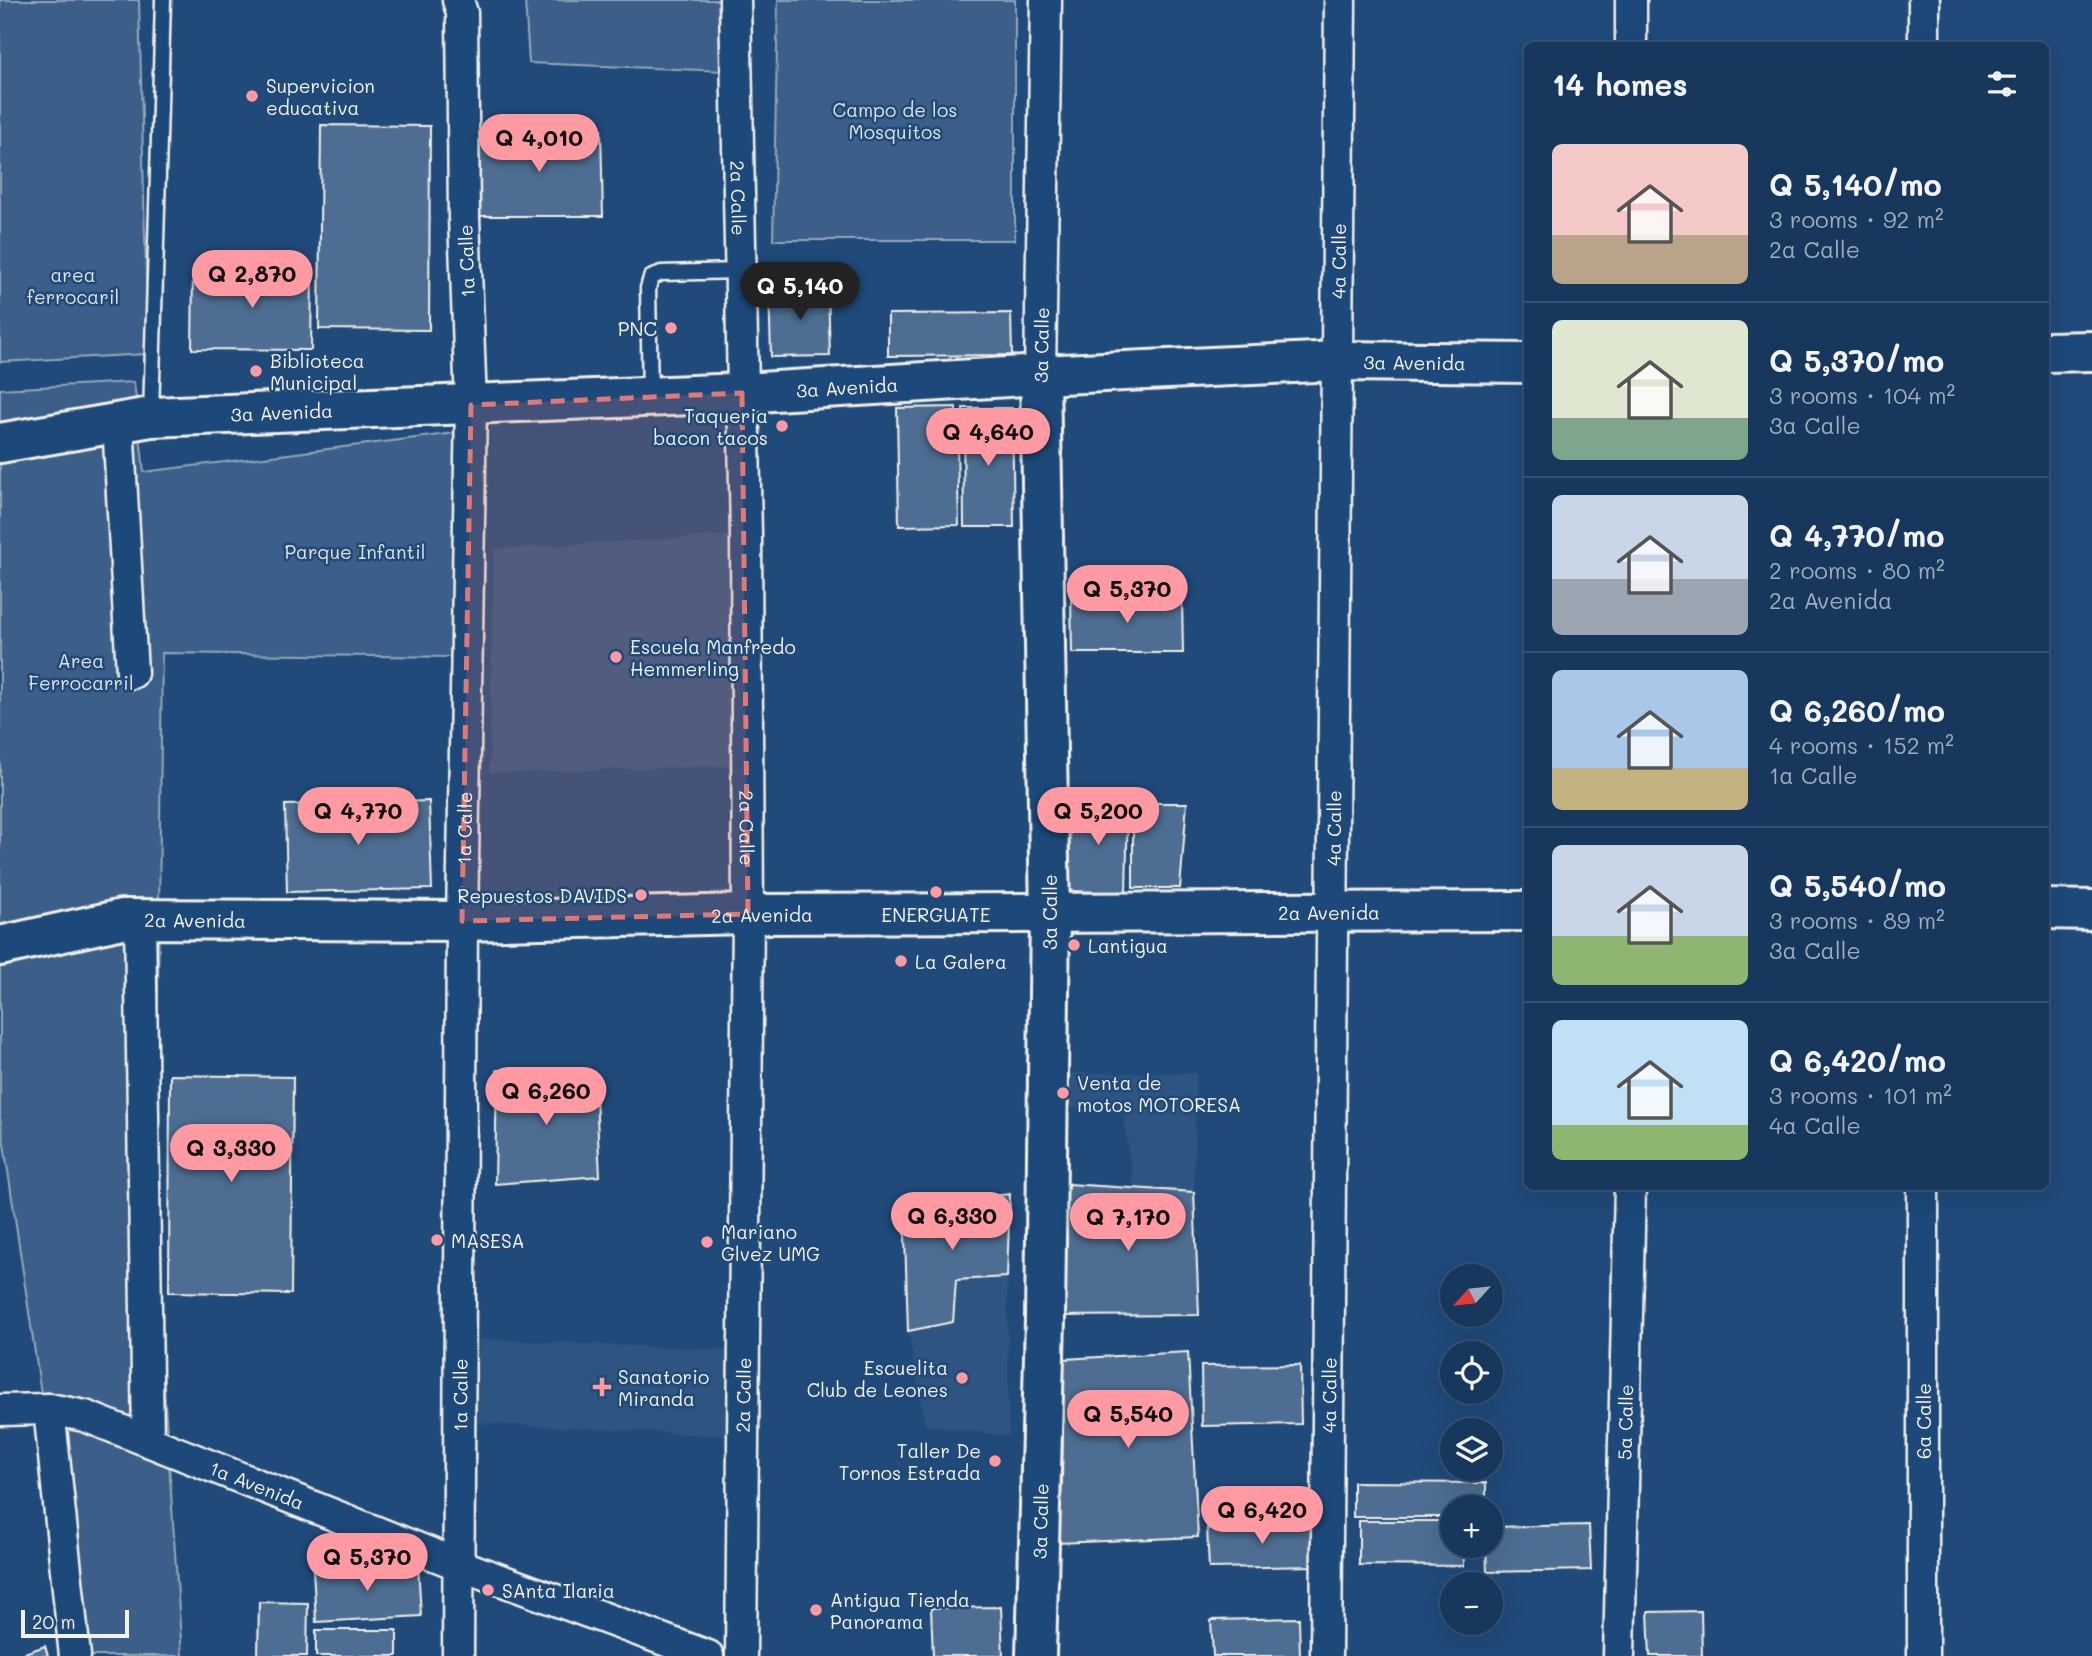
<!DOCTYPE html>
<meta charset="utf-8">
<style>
:root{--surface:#17385c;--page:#203f62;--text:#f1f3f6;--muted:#9eacbb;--line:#365272;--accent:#ff9aa2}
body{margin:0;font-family:Mali,sans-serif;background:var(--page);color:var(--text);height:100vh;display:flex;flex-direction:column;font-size:26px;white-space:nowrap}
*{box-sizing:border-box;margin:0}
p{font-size:23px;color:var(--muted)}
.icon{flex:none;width:38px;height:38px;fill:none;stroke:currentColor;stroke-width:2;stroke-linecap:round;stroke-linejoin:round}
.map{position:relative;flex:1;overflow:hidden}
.panel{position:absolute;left:1524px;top:42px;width:525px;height:1148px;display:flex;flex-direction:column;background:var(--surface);border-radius:10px;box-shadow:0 7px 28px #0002,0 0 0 2px var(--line)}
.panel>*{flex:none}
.needle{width:46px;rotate:243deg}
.fabs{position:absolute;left:1440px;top:1264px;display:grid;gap:14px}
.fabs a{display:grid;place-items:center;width:63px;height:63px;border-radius:50%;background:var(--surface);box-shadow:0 7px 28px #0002,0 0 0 2px var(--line);font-size:35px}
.scale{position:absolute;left:21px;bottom:18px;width:108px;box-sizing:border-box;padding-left:7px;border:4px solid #f4f1e8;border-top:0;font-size:19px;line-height:24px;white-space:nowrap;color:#f4f1e8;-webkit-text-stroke:5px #1f4a7a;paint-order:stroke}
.price{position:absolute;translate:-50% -60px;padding:0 16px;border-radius:24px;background:var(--accent);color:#111;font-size:23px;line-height:46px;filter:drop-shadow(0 2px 4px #0008)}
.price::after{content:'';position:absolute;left:50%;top:42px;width:21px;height:16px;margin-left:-10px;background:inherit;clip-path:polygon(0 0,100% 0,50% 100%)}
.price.on{background:#222;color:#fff}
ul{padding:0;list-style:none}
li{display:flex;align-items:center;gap:21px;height:175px;padding:0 28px}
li+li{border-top:2px solid var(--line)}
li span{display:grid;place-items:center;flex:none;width:196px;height:140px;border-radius:10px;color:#555}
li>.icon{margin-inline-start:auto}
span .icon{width:84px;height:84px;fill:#fffc;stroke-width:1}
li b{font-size:30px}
h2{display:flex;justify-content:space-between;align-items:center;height:84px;padding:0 28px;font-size:30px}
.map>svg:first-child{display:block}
.built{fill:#2d5581}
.green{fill:#3a5f88;stroke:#97a8b8;stroke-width:2}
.building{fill:#4d6e92;stroke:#f4f1e8;stroke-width:2}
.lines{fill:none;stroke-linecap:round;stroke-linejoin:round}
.lane-casing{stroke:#f4f1e8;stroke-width:19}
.street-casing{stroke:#f4f1e8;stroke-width:35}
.secondary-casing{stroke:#f4f1e8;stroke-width:44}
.lane{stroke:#1f4a7a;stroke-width:14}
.street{stroke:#1f4a7a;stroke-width:30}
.secondary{stroke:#1f4a7a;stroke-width:38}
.marked{fill:#e27875;fill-opacity:0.2;stroke:#e27875;stroke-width:5;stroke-dasharray:14 9;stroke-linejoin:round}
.poi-dot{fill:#ff9aa2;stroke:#1f4a7a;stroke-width:2.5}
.labels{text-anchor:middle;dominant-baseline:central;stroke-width:5;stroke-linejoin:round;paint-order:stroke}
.poi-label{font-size:19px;fill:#f4f1e8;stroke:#1f4a7a;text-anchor:start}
.park-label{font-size:19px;fill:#e1e2de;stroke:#1f4a7a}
.street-label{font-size:19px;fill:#f4f1e8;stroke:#1f4a7a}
</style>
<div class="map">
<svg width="2092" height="1656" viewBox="0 0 2092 1656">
<rect width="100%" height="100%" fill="#1f4a7a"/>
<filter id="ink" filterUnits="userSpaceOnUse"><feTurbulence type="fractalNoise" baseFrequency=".0143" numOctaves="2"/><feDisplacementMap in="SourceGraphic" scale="14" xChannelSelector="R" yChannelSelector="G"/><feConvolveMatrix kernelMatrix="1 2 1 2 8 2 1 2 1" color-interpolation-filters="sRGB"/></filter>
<g filter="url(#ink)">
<path class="built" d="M746,534L735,766L489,773L494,549Z
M1071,1073H1196L1194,1192L1134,1189L1122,1107L1064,1108L1063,1093Z
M1007,1277L1009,1436L925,1425L908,1331L952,1322L956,1280Z
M479,1339L728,1350V1436L475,1423Z"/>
<path class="green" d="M0,0H139L148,354L0,362Z
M525,0H724L725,71L529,63Z
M778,0H1015V240H773Z
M134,382L144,472L472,431L451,657L162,653L155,1254L182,1656H80L0,1117V389Z"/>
<path class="building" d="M321,125L430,126L429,330L319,329Z
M601,129L603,216H469L483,130Z
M193,270L312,271L311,350L192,349Z
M828,287L830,356L771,357L769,288Z
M1011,313L1012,355L888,356V314Z
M956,407L959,525L899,526L897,408Z
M963,408H1012L1014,527H964Z
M1071,597H1182L1183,653H1072Z
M1069,800L1128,802L1126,893L1067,891Z
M429,801L432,889L287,892L285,805Z
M1133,803H1187L1180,888H1133Z
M497,1070L595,1077L600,1176L495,1184Z
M170,1075L293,1077L291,1294L169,1292Z
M1068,1184L1194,1192L1199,1315L1053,1316Z
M1010,1194L1007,1277L956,1280L953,1322L908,1331L904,1205Z
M1188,1352L1198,1537L1058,1543L1062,1480L1064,1359Z
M1300,1365L1301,1424L1202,1426L1201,1366Z
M1353,1482L1486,1483V1507H1452V1517H1353Z
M1359,1521H1452V1545H1464V1566L1359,1565Z
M1315,1524L1316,1566L1209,1568L1207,1528Z
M1589,1525L1591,1570L1487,1572L1486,1545H1491V1527Z
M418,1564L421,1616L316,1622L313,1569Z
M259,1602L308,1603L307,1656H258Z
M1001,1607L1003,1656H933L931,1608Z
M1701,1611L1702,1656H1650L1648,1612Z
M1299,1618L1300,1656H1213L1211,1620Z
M316,1630H397V1656H316Z
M45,1646L48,1656H16Z"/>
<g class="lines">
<defs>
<path id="lane" d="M650,396L648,288L651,278L661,273L739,271
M151,416L163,0"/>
<g id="street">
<path id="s1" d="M735,0L746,534L748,914L741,1656"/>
<path d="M1924,0V46"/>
<path d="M1631,46V0"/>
<path d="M1040,375L1046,0"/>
<path d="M118,423L132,673"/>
<path d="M140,919L148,1441"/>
<path d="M49,1409L75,1656"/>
<path id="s2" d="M0,1410L49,1409L85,1416L457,1564L708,1656"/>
<path id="s3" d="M458,1656L462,921L471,405L464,217L462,13L458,0"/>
<path id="s4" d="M1326,1656L1340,0"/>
<path id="s5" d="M1619,1656L1630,1186"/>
<path d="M1923,1656V1186"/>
</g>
<g id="secondary">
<path d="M2046,352L2092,351"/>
<path id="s6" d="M0,443L151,417L742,393L1040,375L1337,361L1528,363"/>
<path d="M2046,909L2092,910"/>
<path id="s7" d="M0,946L122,919L462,921L748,914L1528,911"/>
<path id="s8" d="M1036,1656L1045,1319L1050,914L1040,375"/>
</g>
</defs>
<use href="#lane" class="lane-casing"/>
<use href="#street" class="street-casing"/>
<use href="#secondary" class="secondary-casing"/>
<use href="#lane" class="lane"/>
<use href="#street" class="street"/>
<use href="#secondary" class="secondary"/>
</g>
</g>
<path class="marked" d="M742,393L748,914L462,921L471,405Z"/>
<g class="poi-dot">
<circle cx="252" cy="96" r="7"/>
<circle cx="671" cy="328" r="7"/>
<circle cx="256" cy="371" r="7"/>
<circle cx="782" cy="426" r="7"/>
<circle cx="616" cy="657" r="7"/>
<circle cx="936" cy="892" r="7"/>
<circle cx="641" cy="895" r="7"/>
<circle cx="1074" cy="945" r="7"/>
<circle cx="901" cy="961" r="7"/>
<circle cx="1063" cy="1093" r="7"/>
<circle cx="437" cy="1240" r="7"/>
<circle cx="707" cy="1242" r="7"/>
<circle cx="962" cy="1378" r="7"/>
<path d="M598.5 1376.5h7v7h7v7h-7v7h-7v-7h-7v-7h7z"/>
<circle cx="995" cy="1461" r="7"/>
<circle cx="488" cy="1590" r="7"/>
<circle cx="816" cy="1610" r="7"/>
</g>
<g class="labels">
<g class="poi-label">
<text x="266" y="85">Supervicion<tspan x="266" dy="22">educativa</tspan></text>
<text x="657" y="328" text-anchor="end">PNC</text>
<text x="270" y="360">Biblioteca<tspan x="270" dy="22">Municipal</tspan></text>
<text x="768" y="415" text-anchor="end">Taqueria<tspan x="768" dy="22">bacon tacos</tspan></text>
<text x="630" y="646">Escuela Manfredo<tspan x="630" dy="22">Hemmerling</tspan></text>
<text x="627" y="895" text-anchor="end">Repuestos DAVIDS</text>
<text x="936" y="914" text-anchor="middle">ENERGUATE</text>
<text x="1088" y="945">Lantigua</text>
<text x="915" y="961">La Galera</text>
<text x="1077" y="1082">Venta de<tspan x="1077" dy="22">motos MOTORESA</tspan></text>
<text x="721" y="1231">Mariano<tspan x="721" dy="22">Glvez UMG</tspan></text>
<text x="451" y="1240">MASESA</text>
<text x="948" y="1367" text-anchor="end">Escuelita<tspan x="948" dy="22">Club de Leones</tspan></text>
<text x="618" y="1376">Sanatorio<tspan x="618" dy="22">Miranda</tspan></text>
<text x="981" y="1450" text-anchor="end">Taller De<tspan x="981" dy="22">Tornos Estrada</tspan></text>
<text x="502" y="1590">SAnta Ilaria</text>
<text x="830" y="1599">Antigua Tienda<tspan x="830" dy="22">Panorama</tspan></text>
</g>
<g class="park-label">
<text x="895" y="109">Campo de los<tspan x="895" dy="22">Mosquitos</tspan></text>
<text x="73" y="274">area<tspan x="73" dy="22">ferrocaril</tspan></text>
<text x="355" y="551">Parque Infantil</text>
<text x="81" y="660">Area<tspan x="81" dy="22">Ferrocarril</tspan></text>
</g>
<g class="street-label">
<text stroke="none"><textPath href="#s1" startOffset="198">2a Calle</textPath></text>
<text transform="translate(466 261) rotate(-92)">1a Calle</text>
<text stroke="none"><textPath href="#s4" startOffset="1395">4a Calle</textPath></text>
<text transform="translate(1041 345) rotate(-89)">3a Calle</text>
<text stroke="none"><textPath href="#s6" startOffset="1418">3a Avenida</textPath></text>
<text stroke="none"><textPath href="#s6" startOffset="850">3a Avenida</textPath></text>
<text stroke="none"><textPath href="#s6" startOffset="284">3a Avenida</textPath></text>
<text stroke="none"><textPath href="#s3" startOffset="828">1a Calle</textPath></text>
<text stroke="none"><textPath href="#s1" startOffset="828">2a Calle</textPath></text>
<text stroke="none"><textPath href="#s4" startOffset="828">4a Calle</textPath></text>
<text transform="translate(1049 912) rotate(-90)">3a Calle</text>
<text stroke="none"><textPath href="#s7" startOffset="1332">2a Avenida</textPath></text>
<text stroke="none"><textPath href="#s7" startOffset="765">2a Avenida</textPath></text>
<text stroke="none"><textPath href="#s7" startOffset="198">2a Avenida</textPath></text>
<text stroke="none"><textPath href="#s3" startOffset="261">1a Calle</textPath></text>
<text transform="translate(743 1395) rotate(-89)">2a Calle</text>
<text stroke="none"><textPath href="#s4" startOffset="261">4a Calle</textPath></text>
<text stroke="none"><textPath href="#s5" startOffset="234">5a Calle</textPath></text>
<text transform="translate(1923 1421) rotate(-90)">6a Calle</text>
<text stroke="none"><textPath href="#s2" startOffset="271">1a Avenida</textPath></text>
<text stroke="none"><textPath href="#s8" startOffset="135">3a Calle</textPath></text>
</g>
</g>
</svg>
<div class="fabs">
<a><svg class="needle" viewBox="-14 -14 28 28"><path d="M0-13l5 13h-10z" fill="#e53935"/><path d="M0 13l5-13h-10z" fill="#9eacbb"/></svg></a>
<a><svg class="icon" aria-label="locate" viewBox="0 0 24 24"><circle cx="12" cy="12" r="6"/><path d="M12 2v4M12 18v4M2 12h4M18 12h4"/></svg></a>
<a><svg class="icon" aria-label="layers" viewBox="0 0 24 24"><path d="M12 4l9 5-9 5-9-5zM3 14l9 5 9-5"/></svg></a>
<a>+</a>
<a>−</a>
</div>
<div class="scale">20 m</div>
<b class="price" style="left:539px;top:174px">Q 4,010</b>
<b class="price" style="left:252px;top:310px">Q 2,870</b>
<b class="price on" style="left:800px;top:322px">Q 5,140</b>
<b class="price" style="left:988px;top:468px">Q 4,640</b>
<b class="price" style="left:1127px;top:625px">Q 5,370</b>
<b class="price" style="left:358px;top:847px">Q 4,770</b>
<b class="price" style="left:1098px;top:847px">Q 5,200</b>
<b class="price" style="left:546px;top:1127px">Q 6,260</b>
<b class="price" style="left:231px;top:1184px">Q 3,330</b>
<b class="price" style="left:952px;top:1252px">Q 6,330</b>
<b class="price" style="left:1128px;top:1253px">Q 7,170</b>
<b class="price" style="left:1128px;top:1450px">Q 5,540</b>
<b class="price" style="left:1262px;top:1546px">Q 6,420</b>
<b class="price" style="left:367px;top:1593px">Q 5,370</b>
<section class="panel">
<h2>14 homes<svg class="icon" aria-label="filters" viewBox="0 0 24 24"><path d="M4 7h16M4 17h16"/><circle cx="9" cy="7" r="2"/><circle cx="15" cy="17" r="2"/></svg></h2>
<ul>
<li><span style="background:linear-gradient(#f6c9c9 65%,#b9a48a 0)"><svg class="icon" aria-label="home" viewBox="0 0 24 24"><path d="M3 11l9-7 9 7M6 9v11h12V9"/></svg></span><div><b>Q 5,140/mo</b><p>3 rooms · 92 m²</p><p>2a Calle</p></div></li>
<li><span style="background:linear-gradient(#dfe7d0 70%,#7fa58c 0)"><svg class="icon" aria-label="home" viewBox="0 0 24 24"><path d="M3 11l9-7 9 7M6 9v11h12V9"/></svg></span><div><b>Q 5,370/mo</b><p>3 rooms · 104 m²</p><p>3a Calle</p></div></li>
<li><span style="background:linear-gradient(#c9d6e8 60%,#9aa5b1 0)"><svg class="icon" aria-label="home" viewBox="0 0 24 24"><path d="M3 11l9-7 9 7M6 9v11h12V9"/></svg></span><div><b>Q 4,770/mo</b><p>2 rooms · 80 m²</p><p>2a Avenida</p></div></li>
<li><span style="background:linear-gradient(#a9c7e8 70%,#c2b280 0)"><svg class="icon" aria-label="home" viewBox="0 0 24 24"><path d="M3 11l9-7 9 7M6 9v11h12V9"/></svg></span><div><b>Q 6,260/mo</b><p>4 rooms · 152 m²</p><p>1a Calle</p></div></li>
<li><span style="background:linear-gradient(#c9d6e8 65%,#8fb573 0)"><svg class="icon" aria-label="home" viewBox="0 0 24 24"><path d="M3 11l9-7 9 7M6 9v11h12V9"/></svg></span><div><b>Q 5,540/mo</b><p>3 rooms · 89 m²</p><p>3a Calle</p></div></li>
<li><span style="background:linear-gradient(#bfe0f5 75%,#8fb573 0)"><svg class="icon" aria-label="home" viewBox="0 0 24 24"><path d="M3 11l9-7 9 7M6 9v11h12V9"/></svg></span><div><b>Q 6,420/mo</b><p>3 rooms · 101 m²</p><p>4a Calle</p></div></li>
</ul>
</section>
</div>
